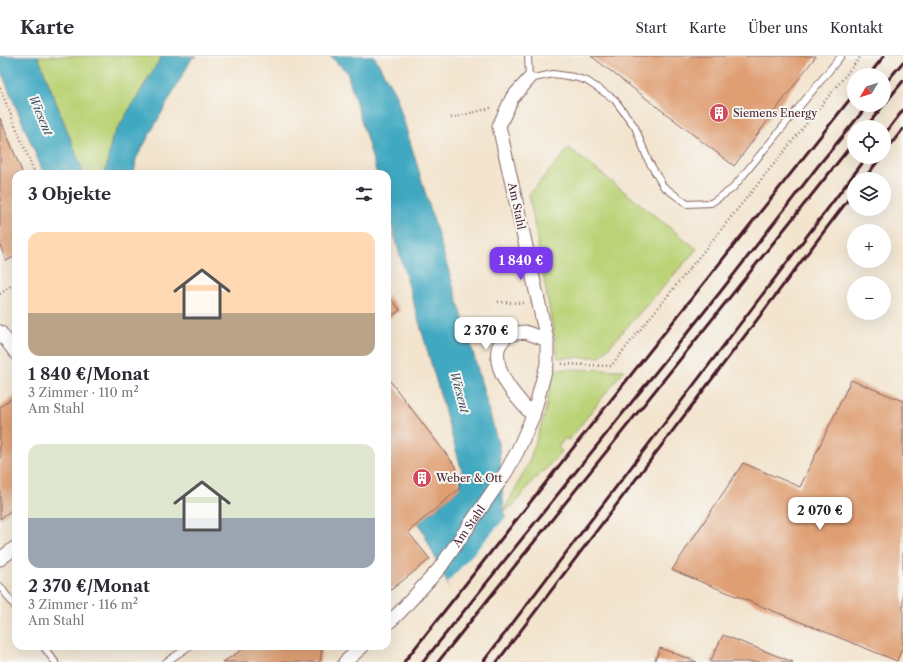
<!DOCTYPE html>
<html lang="de">
<meta charset="utf-8">
<style>
:root{--surface:#fff;--page:#f7f7f7;--text:#2b2b33;--muted:#7c7c81;--line:#e1e1e2;--accent:#7c3aed}
body{margin:0;font-family:"Libre Caslon Text",serif;background:var(--page);color:var(--text);height:100vh;display:flex;flex-direction:column;font-size:15px;white-space:nowrap}
*{box-sizing:border-box;margin:0}
p{font-size:13px;color:var(--muted)}
.icon{flex:none;width:22px;height:22px;fill:none;stroke:currentColor;stroke-width:2;stroke-linecap:round;stroke-linejoin:round}
.map{position:relative;flex:1;overflow:hidden}
.sheet{position:absolute;left:12px;top:114px;width:379px;height:480px;display:flex;flex-direction:column;background:var(--surface);border-radius:12px;box-shadow:0 4px 16px #0002}
.sheet>*{flex:none}
.needle{width:26px;rotate:231deg}
.tools{position:absolute;left:847px;top:12px;display:grid;gap:8px}
.tools a{display:grid;place-items:center;width:44px;height:44px;border-radius:50%;background:var(--surface);box-shadow:0 4px 16px #0002;font-size:20px}
.price{position:absolute;translate:-50% -34px;padding:0 9px;border-radius:8px;background:#fff;color:#222;font-size:13px;line-height:26px;filter:drop-shadow(0 1px 2px #0008)}
.price::after{content:'';position:absolute;left:50%;top:24px;width:12px;height:9px;margin-left:-6px;background:inherit;clip-path:polygon(0 0,100% 0,50% 100%)}
.price.active{background:var(--accent);color:#fff}
ul{padding:0;list-style:none}
li{display:grid;align-content:center;gap:8px;height:212px;padding:0 16px}
li span{display:grid;place-items:center;height:124px;border-radius:12px;color:#555}
li>.icon{margin-inline-start:auto}
span .icon{width:72px;height:72px;fill:#fffc;stroke-width:1}
li b{font-size:17px}
h2{display:flex;justify-content:space-between;align-items:center;height:48px;padding:0 16px;font-size:17px}
header{display:flex;align-items:center;gap:24px;box-sizing:border-box;height:56px;padding:0 20px;background:var(--surface);border-bottom:1px solid var(--line)}
header strong{font-size:19px}
nav{display:flex;gap:22px;margin-inline-start:auto;font-size:14px}
.map>svg:first-child{display:block}
.green{fill:#bbd377;stroke:#827951}
.water{fill:#41a9c1;stroke:#466476}
.pier{fill:#f3e4ce}
.building{fill:#df9f73}
.lines{fill:none;stroke-linecap:round;stroke-linejoin:round}
.service-casing{stroke:#856464;stroke-width:8}
.minor-casing{stroke:#856464;stroke-width:15}
.path{stroke:#856464;stroke-width:2.5;stroke-dasharray:1 3;stroke-linecap:butt}
.service{stroke:#fff;stroke-width:6}
.minor{stroke:#fff;stroke-width:13}
.rail{stroke:#4a1f2b;stroke-width:3}
.labels{text-anchor:middle;dominant-baseline:central;stroke-width:4;stroke-linejoin:round;paint-order:stroke}
.poi-label{font-size:11px;fill:#4a1f2b;stroke:#f6f6f2;text-anchor:start}
.street-label{font-size:11px;fill:#4a1f2b;stroke:#f6f6f2}
.water-label{font-size:12px;font-style:italic;fill:#465667;stroke:#f6f6f2}
</style>
<header>
<strong>Karte</strong>
<nav><a>Start</a><a>Karte</a><a>Über uns</a><a>Kontakt</a></nav>
</header>
<div class="map">
<svg width="903" height="606" viewBox="0 0 903 606">
<rect width="100%" height="100%" fill="#f6f6f2"/>
<filter id="ink" filterUnits="userSpaceOnUse"><feTurbulence type="fractalNoise" baseFrequency=".025" numOctaves="2"/><feDisplacementMap in="SourceGraphic" scale="8" xChannelSelector="R" yChannelSelector="G"/><feConvolveMatrix kernelMatrix="1 2 1 2 8 2 1 2 1" color-interpolation-filters="sRGB"/></filter>
<filter id="wash" filterUnits="userSpaceOnUse"><feTurbulence type="fractalNoise" baseFrequency=".012" numOctaves="4" result="noise"/><feDisplacementMap in="SourceGraphic" scale="16" xChannelSelector="R" yChannelSelector="G"/><feGaussianBlur stdDeviation="0.9" result="paint"/><feColorMatrix in="noise" values="0 0 0 0 0 0 0 0 0 0 0 0 0 0 0 0 0 1.4 0 .05"/><feComposite in="paint" operator="in"/></filter>
<g filter="url(#wash)">
<rect width="100%" height="100%" fill="#f3e4ce"/>
<path class="green" d="M38,0H162L112,82L105,118H84Z
M569,92L697,193L600,301L558,302L529,138Z
M553,313L624,314L569,384L565,382L558,392L562,395L545,414L533,424L513,450L504,455L529,406L545,357Z"/>
<path class="water" d="M0,0H38L84,118H44L0,13Z
M162,0H197L192,2L136,103L134,118H105L112,82Z
M330,0H374L396,39L471,289L499,391L504,455L539,606H476L447,527L419,467L460,432L462,415L387,154V118H377L347,16Z"/>
<path class="pier" d="M507,460L540,604L539,606H474L454,553L447,527Z"/>
<g id="blocks">
<path class="building" d="M591,0H816L734,110Z
M0,62L23,118H16V200L6,205L0,189Z
M387,238L400,254L387,264Z
M387,321L456,411L460,432L408,476L430,503L387,537Z
M851,324L903,345V590L897,605L672,514L743,407L800,431Z
M16,339V450L0,463V351Z
M723,579L793,606H710Z
M248,590H322L320,606H223Z
M660,592L697,606H654Z"/>
</g>
</g>
<g filter="url(#ink)">
<use href="#blocks" fill-opacity="0" stroke="#856464" stroke-width="1"/>
<g class="lines">
<defs>
<path id="service" d="M528,0L529,23L553,18L574,21L587,25L614,43L635,71L648,104L663,130L687,148L711,147L732,133L841,0
M0,530L16,552
M43,590L55,606
M166,606L190,590"/>
<g id="minor">
<path d="M0,276L16,297"/>
<path d="M533,360C517,342 494,319 498,293C499,288 505,282 508,278L525,276L547,284"/>
<path d="M0,503L16,491"/>
<path id="s1" d="M387,568L399,557L439,513L506,416L517,396L533,360L547,308V284L499,70L512,42L529,23"/>
<path d="M345,606L363,590"/>
</g>
</defs>
<use href="#service" class="service-casing"/>
<use href="#minor" class="minor-casing"/>
<path class="path" d="M0,32L35,118
M451,62L491,52
M0,238L16,226
M498,246L524,247
M562,308L611,310L861,0"/>
<use href="#service" class="service"/>
<use href="#minor" class="minor"/>
<path class="rail" d="M869,19L884,0
M884,29L903,6
M866,71L903,25
M884,79L903,54
M884,97L903,73
M864,123L881,101
M404,606C554,417 703,226 854,38
M423,606L721,235L818,110L868,49
M438,606L854,86
M483,606L867,101
M497,606L854,136"/>
</g>
</g>
<defs>
<symbol id="building-disc" viewBox="-11 -11 22 22"><circle r="9.5" fill="#d1495b" stroke="#f6f6f2"/><path d="M-4-6H4V6H1V3H-1V6H-4ZM-2.5-4.3h1.7v1.8h-1.7ZM.8-4.3h1.7v1.8H.8ZM-2.5-1h1.7V.8h-1.7ZM.8-1h1.7V.8H.8Z" fill="#fff"/></symbol>
</defs>
<g fill-rule="evenodd">
<use href="#building-disc" x="708" y="46" width="22" height="22"/>
<use href="#building-disc" x="411" y="411" width="22" height="22"/>
</g>
<g class="labels">
<g class="poi-label">
<text x="733" y="57">Siemens Energy</text>
<text x="436" y="422">Weber &amp; Ott</text>
</g>
<g class="street-label">
<text transform="translate(517 150) rotate(78)">Am Stahl</text>
<text stroke="none"><textPath href="#s1" startOffset="128">Am Stahl</textPath></text>
</g>
<g class="water-label">
<text transform="translate(41 59) rotate(67)">Wiesent</text>
<text transform="translate(460 336) rotate(75)">Wiesent</text>
</g>
</g>
</svg>
<div class="tools">
<a><svg class="needle" viewBox="-14 -14 28 28"><path d="M0-13l5 13h-10z" fill="#e53935"/><path d="M0 13l5-13h-10z" fill="#7c7c81"/></svg></a>
<a><svg class="icon" aria-label="locate" viewBox="0 0 24 24"><circle cx="12" cy="12" r="6"/><path d="M12 2v4M12 18v4M2 12h4M18 12h4"/></svg></a>
<a><svg class="icon" aria-label="layers" viewBox="0 0 24 24"><path d="M12 4l9 5-9 5-9-5zM3 14l9 5 9-5"/></svg></a>
<a>+</a>
<a>−</a>
</div>
<b class="price active" style="left:521px;top:225px">1 840 €</b>
<b class="price" style="left:486px;top:295px">2 370 €</b>
<b class="price" style="left:820px;top:475px">2 070 €</b>
<section class="sheet">
<h2>3 Objekte<svg class="icon" aria-label="filters" viewBox="0 0 24 24"><path d="M4 7h16M4 17h16"/><circle cx="9" cy="7" r="2"/><circle cx="15" cy="17" r="2"/></svg></h2>
<ul>
<li><span style="background:linear-gradient(#ffd9b3 65%,#b9a48a 0)"><svg class="icon" aria-label="home" viewBox="0 0 24 24"><path d="M3 11l9-7 9 7M6 9v11h12V9"/></svg></span><div><b>1 840 €/Monat</b><p>3 Zimmer · 110 m²</p><p>Am Stahl</p></div></li>
<li><span style="background:linear-gradient(#dfe7d0 60%,#9aa5b1 0)"><svg class="icon" aria-label="home" viewBox="0 0 24 24"><path d="M3 11l9-7 9 7M6 9v11h12V9"/></svg></span><div><b>2 370 €/Monat</b><p>3 Zimmer · 116 m²</p><p>Am Stahl</p></div></li>
</ul>
</section>
</div>
